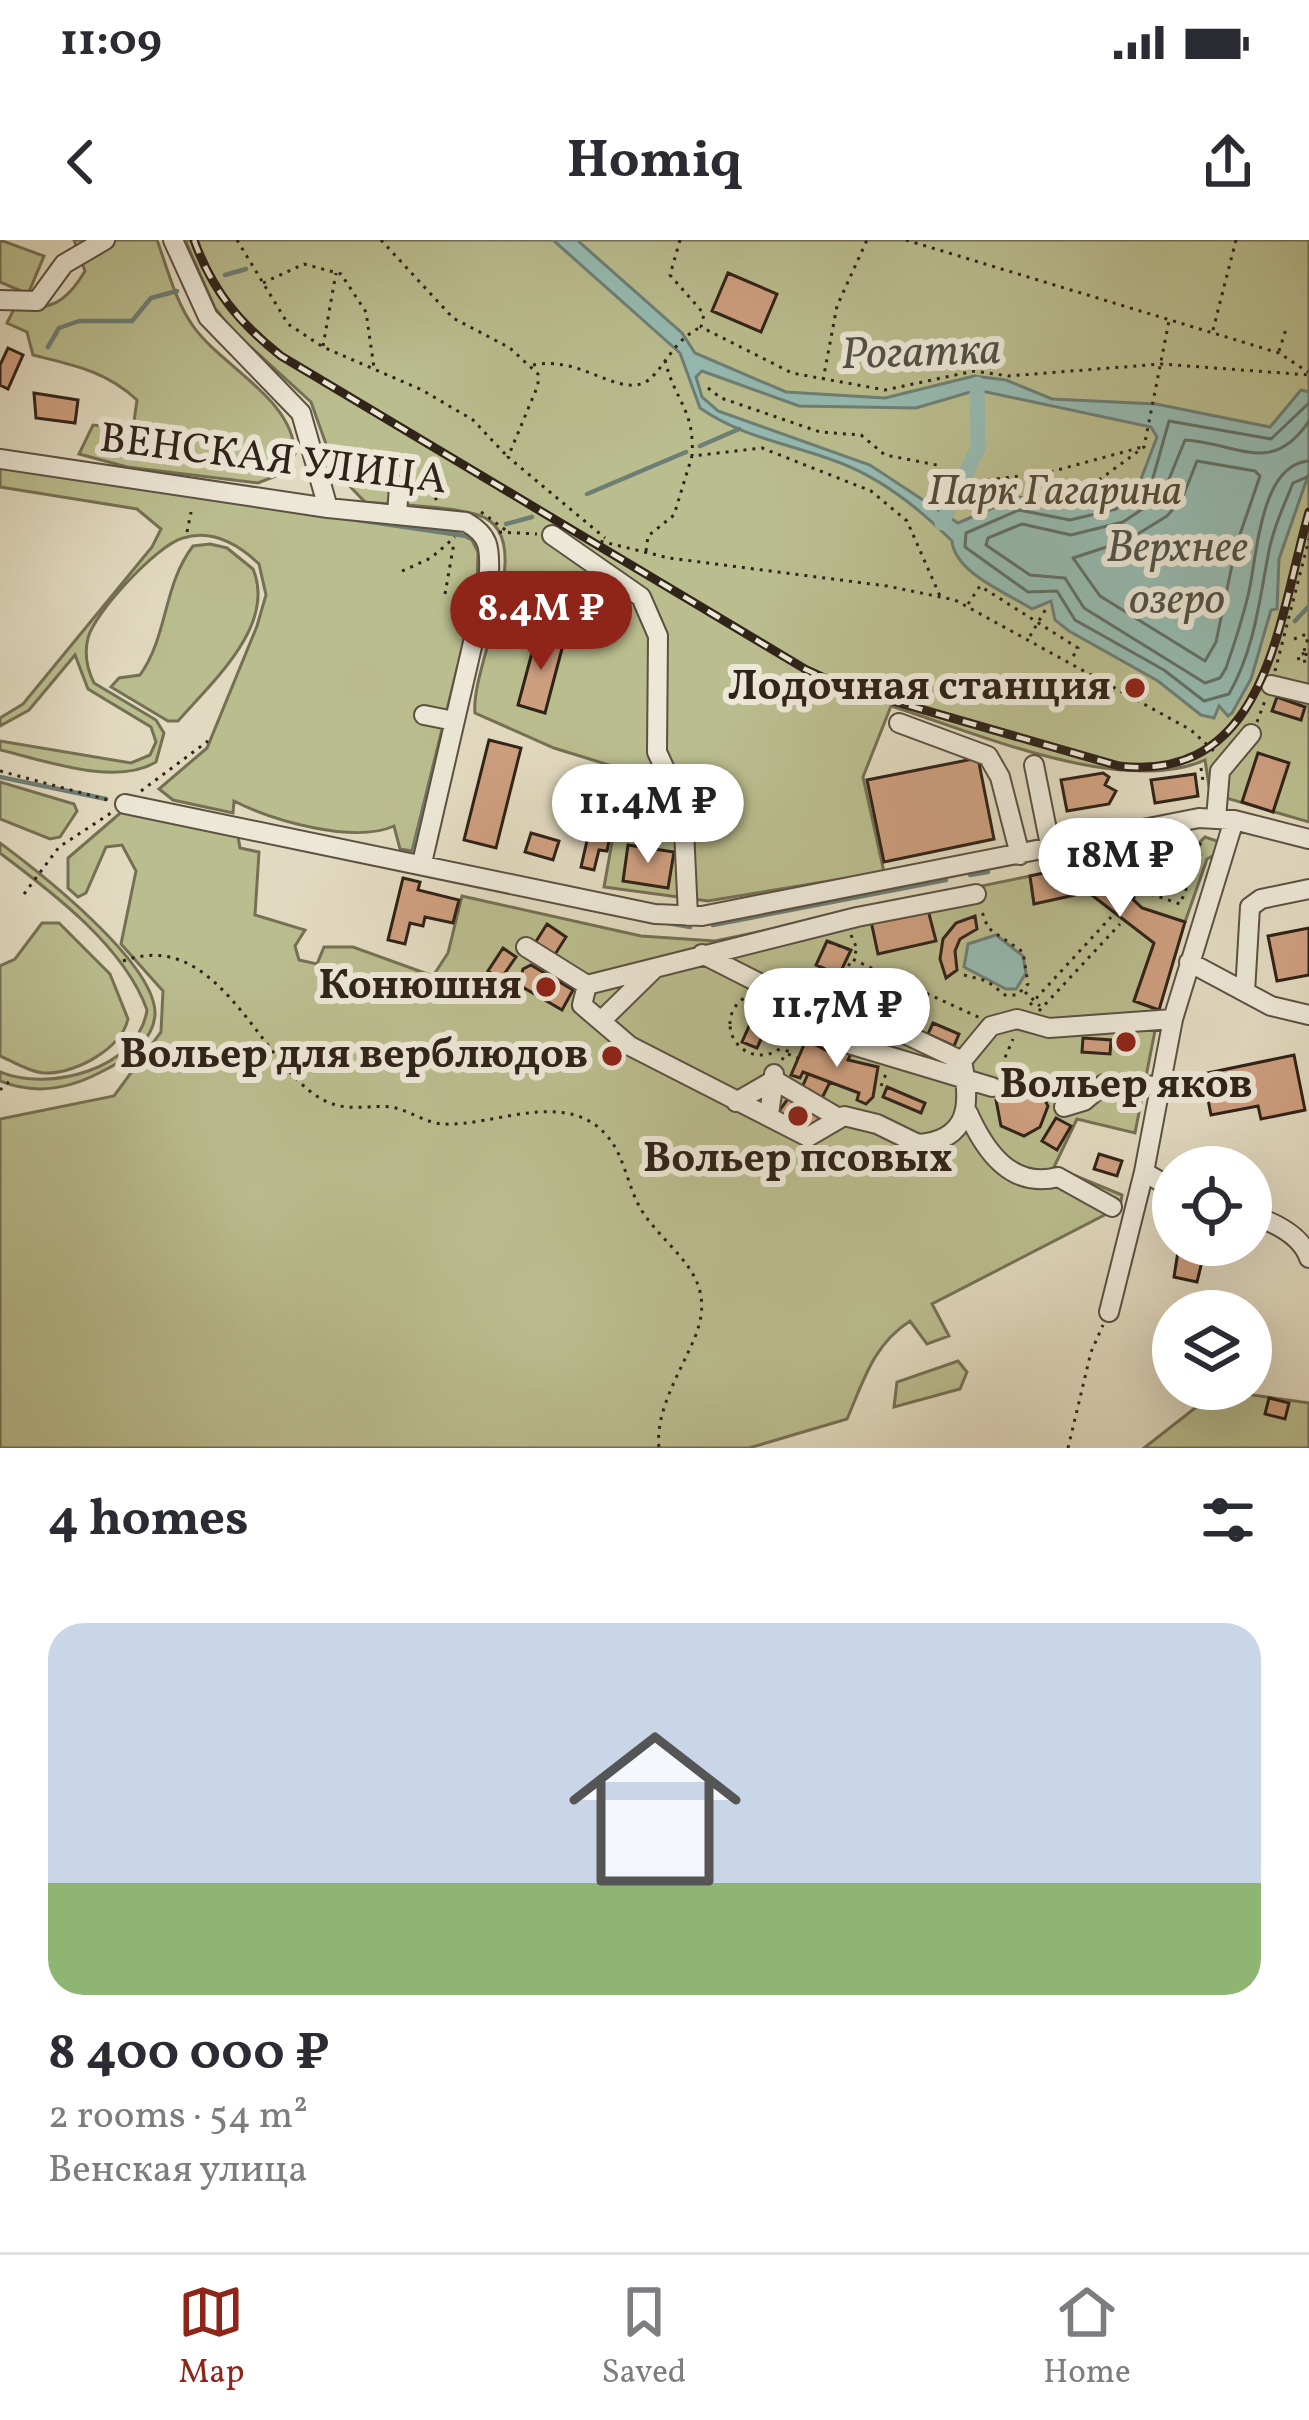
<!DOCTYPE html>
<meta charset="utf-8">
<style>
:root{--surface:#fff;--page:#f7f7f7;--text:#2b2b33;--muted:#7c7c81;--line:#e1e1e2;--accent:#8f2418}
body{margin:0;font-family:Vollkorn,serif;background:var(--page);color:var(--text);height:100vh;display:flex;flex-direction:column;font-size:45px;white-space:nowrap}
*{box-sizing:border-box;margin:0}
p{font-size:39px;color:var(--muted)}
.icon{flex:none;width:66px;height:66px;fill:none;stroke:currentColor;stroke-width:2;stroke-linecap:round;stroke-linejoin:round}
.map{position:relative;height:1208px;overflow:hidden}
.panel{display:flex;flex-direction:column;background:var(--surface);flex:1}
.panel>*{flex:none}
.tools{position:absolute;left:1152px;top:906px;display:grid;gap:24px}
.tools a{display:grid;place-items:center;width:120px;height:120px;border-radius:50%;background:var(--surface);box-shadow:0 12px 48px #0002;font-size:60px}
.price{position:absolute;translate:-50% -102px;padding:0 27px;border-radius:42px;background:#fff;color:#222;font-size:39px;line-height:78px;filter:drop-shadow(0 3px 6px #0008)}
.price::after{content:'';position:absolute;left:50%;top:72px;width:36px;height:27px;margin-left:-18px;background:inherit;clip-path:polygon(0 0,100% 0,50% 100%)}
.price.on{background:var(--accent);color:#fff}
ul{padding:0;list-style:none}
li{display:grid;align-content:center;gap:24px;height:636px;padding:0 48px}
li span{display:grid;place-items:center;height:372px;border-radius:36px;color:#555}
li>.icon{margin-inline-start:auto}
span .icon{width:216px;height:216px;fill:#fffc;stroke-width:1}
li b{font-size:51px}
h2{display:flex;justify-content:space-between;align-items:center;height:144px;padding:0 48px;font-size:51px}
.status{display:flex;justify-content:space-between;align-items:center;height:84px;padding:0 60px;background:var(--surface);direction:ltr}
.status svg{height:33px;fill:currentColor}
header{display:flex;justify-content:space-between;align-items:center;height:156px;padding:0 48px;background:var(--surface);font-size:54px;font-weight:700}
.tabs{display:flex;justify-content:space-around;align-items:center;height:168px;border-top:3px solid var(--line);background:var(--surface);font-size:33px;color:var(--muted)}
.tabs a{display:grid;justify-items:center;gap:6px}
.tabs .on{color:var(--accent)}
.map>svg:first-child{display:block}
.green{fill:#babd8e;stroke:#757054;stroke-width:3}
.water{fill:#95bbb2;stroke:#6d7e75;stroke-width:3;fill-rule:evenodd}
.lines{fill:none;stroke-linecap:round;stroke-linejoin:round}
.shore{stroke:#626f66;stroke-width:3}
.stream{stroke:#6d7e75;stroke-width:4.5}
.canal{stroke:#95bbb2;stroke-width:15}
.building{fill:#ce9f7f;stroke:#302319;stroke-width:3}
.minor-casing{stroke:#5c5143;stroke-width:22}
.path{stroke:#302319;stroke-width:3;stroke-dasharray:3 6;stroke-linecap:butt}
.minor{stroke:#ece7d6;stroke-width:18}
.rail-casing{stroke:#302319;stroke-width:9}
.rail{stroke:#ece7d6;stroke-width:4.5;stroke-dasharray:14;stroke-linecap:butt}
.poi-dot{fill:#8f2418;stroke:#ece7d6;stroke-width:4.5}
.labels{text-anchor:middle;dominant-baseline:central;stroke-width:12;stroke-linejoin:round;paint-order:stroke}
.street-label{font-size:42px;fill:#302319;stroke:#ece7d6}
.park-label{font-size:42px;font-style:italic;fill:#524a36;stroke:#ece7d6}
.poi-label{font-size:42px;font-weight:bold;fill:#302319;stroke:#ece7d6;text-anchor:end}
.water-label{font-size:45px;font-style:italic;fill:#4e5147;stroke:#ece7d6}
</style>
<div class="status"><b>11:09</b><svg viewBox="0 0 49 12"><path d="M0 12V9h3v3zM5 12V6h3v6zM10 12V3h3v9zM15 12V0h3v12zM26 1h20v11H26zM47 4h2v5h-2z"/></svg></div>
<header><svg class="icon" aria-label="back" viewBox="0 0 24 24"><path d="M15 5l-7 7 7 7"/></svg>Homiq<svg class="icon" aria-label="share" viewBox="0 0 24 24"><path d="M12 15V3M7 8l5-5 5 5M5 13v7h14v-7"/></svg></header>
<div class="map">
<svg width="1309" height="1208" viewBox="0 0 1309 1208">
<rect width="100%" height="100%" fill="#e2dac0"/>
<filter id="stains"><feTurbulence type="fractalNoise" baseFrequency=".00167" numOctaves="4"/><feColorMatrix values="0 0 0 0 .2 0 0 0 0 .09 0 0 0 0 .02 0 0 0 .5 -.17"/></filter>
<radialGradient id="worn" r=".72"><stop offset=".6" stop-color="#630" stop-opacity="0"/><stop offset="1" stop-color="#630" stop-opacity=".3"/></radialGradient>
<path class="green" d="M0,0L44,16L28,54L0,42Z
M74,0H157C168,30 175,60 193,86C223,128 293,158 295,214L286,232L258,243L127,227L79,214L93,185L133,189L137,160C106,131 73,125 33,115L27,92L7,83L14,69C51,70 66,63 85,31Z
M185,0H1309V582L1223,557L1211,559L1205,520C1122,557 974,492 891,466L863,537L884,632L708,661L604,647L625,530L554,508L475,473C470,424 543,295 478,275C443,265 401,266 365,262L336,232L311,162L230,88L215,68Z
M0,226L457,293L472,300L478,312L477,348L412,611L400,609L394,586C354,604 273,581 234,561L233,573L173,560L159,549L207,508L257,386L266,355L259,324C239,305 212,289 183,298C157,305 94,373 88,398C84,414 87,429 94,443L156,480L164,493L156,522C115,547 44,520 0,510V501L131,523L150,515L156,502L151,487L88,449L75,415L29,470L0,486V478L23,464L152,307L161,289L137,269L0,247Z
M210,304L227,308L253,329C277,385 211,443 178,481H168L111,447L119,438L140,435C168,396 163,345 193,306Z
M0,542L74,564L77,571L60,597L50,599L0,579Z
M125,569L238,596L240,608L259,612L255,675L305,690L295,706L299,720L317,724L324,707H353L433,736L448,713L462,656L641,696L715,701L1030,636L1034,664L1088,652L1154,703L1134,760L1159,770L1135,893L1077,879L1054,927L1122,955L1120,967L932,1064L949,1096L927,1104L910,1081C873,1105 864,1140 847,1179L749,1208H0V879L114,856L161,792L163,751L121,704L136,631L122,605L106,607L86,653L78,657L68,648V618Z
M1205,597L1220,602L1218,613L1207,619L1185,682L1142,668L1094,622L1197,605Z
M0,603C39,632 156,723 155,774C154,802 122,822 99,833C68,849 34,855 0,841V832C48,852 138,830 147,770C125,707 52,652 0,613Z
M42,683H59L110,734L128,779C121,809 75,834 45,833C31,833 12,821 0,816V726L15,719Z
M958,1121L967,1132L960,1149L894,1167L897,1142Z
M1218,1150L1309,1163V1208H1144Z"/>
<path class="water" d="M553,0H577L682,93L695,113L786,152L885,158L974,136L1006,140L1052,159L1156,164L1270,187L1301,150L1309,152V233L1279,319L1277,369L1271,370L1251,439L1232,473L1228,476L1219,466L1214,478L1201,475L1158,441L1069,391L1055,380L1051,361L1032,369C1007,353 955,333 952,301C920,269 881,238 838,222C791,204 743,198 700,168L680,113ZM702,131L799,166L916,168L977,150L1151,187L1157,197L1141,239L1110,258L1069,268L1037,256L1016,258L958,283L870,225L718,171L702,157L696,137Z
M996,695L1023,716L1026,733L1016,749H1006L964,727L968,704Z"/>
<g class="lines">
<path class="shore" d="M1309,163L1271,199L1169,181L1151,245L1116,269L1070,280L1019,270L966,293L965,307L1028,352L1057,351L1075,380L1164,430L1204,461L1229,454C1254,410 1259,363 1268,316C1272,291 1284,265 1293,243L1309,236
M1309,181C1271,237 1238,203 1185,200L1162,256L1123,282L1071,295L1022,284L988,298L986,305L1030,335L1065,338L1084,368L1205,443L1220,438L1226,428C1234,405 1242,380 1248,356C1257,320 1259,224 1309,221
M1197,221L1255,231L1260,236L1236,306L1216,402L1205,421L1100,356L1073,318L1128,300L1167,276L1182,259Z"/>
<path class="stream" d="M225,35L246,29
M48,107L59,88L79,81H132L151,58L177,51
M700,206L739,189
M587,254L686,212
M344,278L473,297L479,309
M506,284L532,277
M1295,381L1309,366
M0,537L106,559
M414,610L443,494
M970,635L988,632
M584,668L690,687
M713,685L946,640"/>
<path class="canal" d="M942,283L978,208L977,144"/>
</g>
<path class="building" d="M728,33L777,54L761,92L712,71Z
M8,108L23,115L8,149L0,145V125Z
M34,153L78,160L75,183L36,178Z
M537,394L564,401L545,473L518,465Z
M1277,457L1305,467L1301,480L1272,471Z
M489,500L521,508L496,608L464,600Z
M1258,513L1289,523L1273,572L1242,562Z
M978,518L994,599L884,622L867,540Z
M1103,533L1109,537L1105,545L1116,551L1109,564L1067,571L1061,540Z
M1195,534L1198,556L1155,563L1151,540Z
M589,592L610,596L607,611L599,610L594,630L581,627Z
M531,593L559,601L553,620L525,612Z
M628,605L674,612L668,648L623,641Z
M1094,622L1142,668L1185,682L1159,770L1134,761L1154,703L1088,652L1034,664L1030,636Z
M403,638L420,642L418,650L459,660L453,683L425,677L423,686L410,683L405,704L388,700Z
M928,670L936,701L878,714L871,681Z
M975,676L977,689L960,699L955,711L957,730L946,738L940,719L943,699L956,683Z
M547,684L566,697L554,716L535,703Z
M1309,688V735L1277,741L1268,696Z
M827,701L851,710L839,735L816,725Z
M503,708L516,717L500,740L488,731Z
M531,725L573,750L562,770L519,745L523,729Z
M762,757L777,764L757,808L742,802Z
M887,757L921,773L913,790L879,773Z
M933,783L959,794L954,806L928,794Z
M1083,798L1111,800L1110,814L1082,812Z
M806,800L837,816L841,806L852,811L848,820L878,827L873,857L866,864L857,860L859,853L803,832L800,838L791,835Z
M1294,815L1305,870L1261,879L1258,866L1211,875L1203,834Z
M808,834L830,842L820,862L801,850Z
M1022,841L1037,845L1048,866L1040,887L1024,896L1001,886L996,860Z
M887,847L925,863L921,873L883,857Z
M790,856L821,876L807,895L776,875Z
M1056,878L1071,886L1057,910L1042,901Z
M1099,914L1122,921L1117,936L1094,929Z
M1179,1005H1206L1197,1042L1174,1037Z
M1269,1158L1289,1163L1285,1179L1265,1174Z"/>
<g class="lines">
<defs>
<path id="minor" d="M173,0L208,77L301,173L328,268
M0,60L37,61L64,24L105,0
M0,219L328,268L466,282C489,295 490,307 489,333L422,623
M397,275L399,246
M552,295L641,357L658,396L657,512L683,568L688,676
M1271,445L1309,454
M424,475L454,481
M899,483L988,516L1000,537L1020,615
M1034,525L1051,610
M125,564L655,674L702,676L1199,578L1234,580L1309,599
M1216,578L1220,531L1251,494
M526,707L587,745L857,677L976,654
M702,714L775,751L842,802L992,847
M1189,722L1271,766L1309,775
M587,745L582,765L630,806L808,897L844,876L877,884L918,904C970,900 971,864 962,821L991,786L1017,779L1049,788L1173,779
M1245,752L1250,667L1261,659L1309,649
M808,775L827,765L846,766L962,821
M601,781L653,730
M774,834V840L837,877
M736,862L774,840L769,874
M1064,867L1084,861L1104,844L1160,846
M968,873C985,911 1011,949 1058,937L1112,967
M1173,949L1144,932L1173,779L1234,580
M1251,975C1273,982 1301,995 1309,1018
M1109,1072L1144,932"/>
</defs>
<use href="#minor" class="minor-casing"/>
<path class="path" d="M237,0L288,84L323,107L422,150L473,180L507,216
M381,0L453,78L510,108L538,134V145L508,217L605,298
M680,0L670,35L704,74L701,87L792,133L885,150L974,131L1008,136L1161,124L1309,135
M906,0L1279,113L1308,132
M263,43L304,24L341,34L366,72L374,128
M1213,90L1236,0
M323,106L336,33
M1279,111L1287,86
M665,120C675,162 695,169 692,216
M533,125C579,116 612,152 641,144C661,138 669,102 701,87
M823,140L837,66L867,0
M708,148L721,158L820,192L861,195L885,215L942,226
M988,240L1050,232L1142,207
M1099,240L1144,207L1169,81
M432,249L438,264
M481,272L507,291
M187,292L191,272
M499,292L537,294
M583,297L669,318L887,346L955,360L1191,490L1215,512
M646,311L648,296L674,275L692,216L762,208L871,251L907,281L940,356
M402,331L431,318L455,297
M445,354L454,303
M968,364L980,346L1078,408L1071,420
M1030,396L1047,367
M1294,399L1309,393
M1304,411L1309,395
M1306,413L1307,421L1299,422L1298,415Z
M1275,431L1309,299
M1257,482L1266,458
M1201,528L1203,541
M0,531L112,561
M141,551L208,501
M1103,623L1198,608L1202,601
M1107,623L1148,653L1180,664L1200,615L1166,617L1176,633L1168,649L1147,642
M1136,629L1155,630
M1119,647L1148,613
M24,654L59,607L114,571
M1133,659L1165,618
M851,695L858,711
M829,702L858,713
M123,721C227,683 265,846 336,865C353,870 373,865 391,867C409,870 425,883 443,884C494,887 567,847 608,897C625,917 628,949 642,971C669,1013 720,1035 695,1097C681,1131 655,1170 659,1208
M964,735L987,741L1005,755H1017L1028,744L1023,712L988,688L981,669
M836,750L852,719L980,778
M1025,752L1040,766
M730 784a31 31 0 1 1 62 0a31 31 0 1 1-62 0Z
M1030,765L1111,677
M1039,771L1120,684
M788,814L798,818
M782,820L798,792
M998,834L1013,799
M881,846L886,834
M0,850L10,841
M1068,1208L1091,1112L1103,1085"/>
<use href="#minor" class="minor"/>
<defs>
<path id="rail" d="M194,0C212,50 239,83 281,116L805,429L844,447L1119,526C1268,543 1278,379 1309,272"/>
</defs>
<use href="#rail" class="rail-casing"/>
<use href="#rail" class="rail"/>
</g>
<g class="poi-dot">
<circle cx="1135" cy="448" r="12"/>
<circle cx="546" cy="747" r="12"/>
<circle cx="1126" cy="802" r="12"/>
<circle cx="612" cy="816" r="12"/>
<circle cx="798" cy="876" r="12"/>
</g>
<g class="labels">
<g class="street-label">
<text transform="translate(273 221) rotate(7)">ВЕНСКАЯ УЛИЦА</text>
</g>
<g class="park-label">
<text x="1055" y="253">Парк Гагарина</text>
</g>
<g class="poi-label">
<text x="1111" y="448">Лодочная станция</text>
<text x="522" y="747">Конюшня</text>
<text x="588" y="816">Вольер для верблюдов</text>
<text x="1126" y="846" text-anchor="middle">Вольер яков</text>
<text x="798" y="920" text-anchor="middle">Вольер псовых</text>
</g>
<g class="water-label">
<text transform="translate(921 114) rotate(-2)">Рогатка</text>
<text x="1177" y="309">Верхнее<tspan x="1177" dy="52">озеро</tspan></text>
</g>
</g>
<rect width="100%" height="100%" filter="url(#stains)"/>
<rect width="100%" height="100%" fill="url(#worn)"/>
</svg>
<div class="tools">
<a><svg class="icon" aria-label="locate" viewBox="0 0 24 24"><circle cx="12" cy="12" r="6"/><path d="M12 2v4M12 18v4M2 12h4M18 12h4"/></svg></a>
<a><svg class="icon" aria-label="layers" viewBox="0 0 24 24"><path d="M12 4l9 5-9 5-9-5zM3 14l9 5 9-5"/></svg></a>
</div>
<b class="price on" style="left:541px;top:433px">8.4M ₽</b>
<b class="price" style="left:648px;top:626px">11.4M ₽</b>
<b class="price" style="left:1120px;top:680px">18M ₽</b>
<b class="price" style="left:837px;top:830px">11.7M ₽</b>
</div>
<section class="panel">
<h2>4 homes<svg class="icon" aria-label="filters" viewBox="0 0 24 24"><path d="M4 7h16M4 17h16"/><circle cx="9" cy="7" r="2"/><circle cx="15" cy="17" r="2"/></svg></h2>
<ul>
<li><span style="background:linear-gradient(#c9d6e8 70%,#8fb573 0)"><svg class="icon" aria-label="home" viewBox="0 0 24 24"><path d="M3 11l9-7 9 7M6 9v11h12V9"/></svg></span><div><b>8 400 000 ₽</b><p>2 rooms · 54 m²</p><p>Венская улица</p></div></li>
</ul>
</section>
<nav class="tabs">
<a class="on"><svg class="icon" aria-label="map" viewBox="0 0 24 24"><path d="M3 6l6-2 6 2 6-2v14l-6 2-6-2-6 2zM9 4v14M15 6v14"/></svg>Map</a>
<a><svg class="icon" aria-label="saved" viewBox="0 0 24 24"><path d="M7 4h10v16l-5-4-5 4z"/></svg>Saved</a>
<a><svg class="icon" aria-label="home" viewBox="0 0 24 24"><path d="M3 11l9-7 9 7M6 9v11h12V9"/></svg>Home</a>
</nav>
